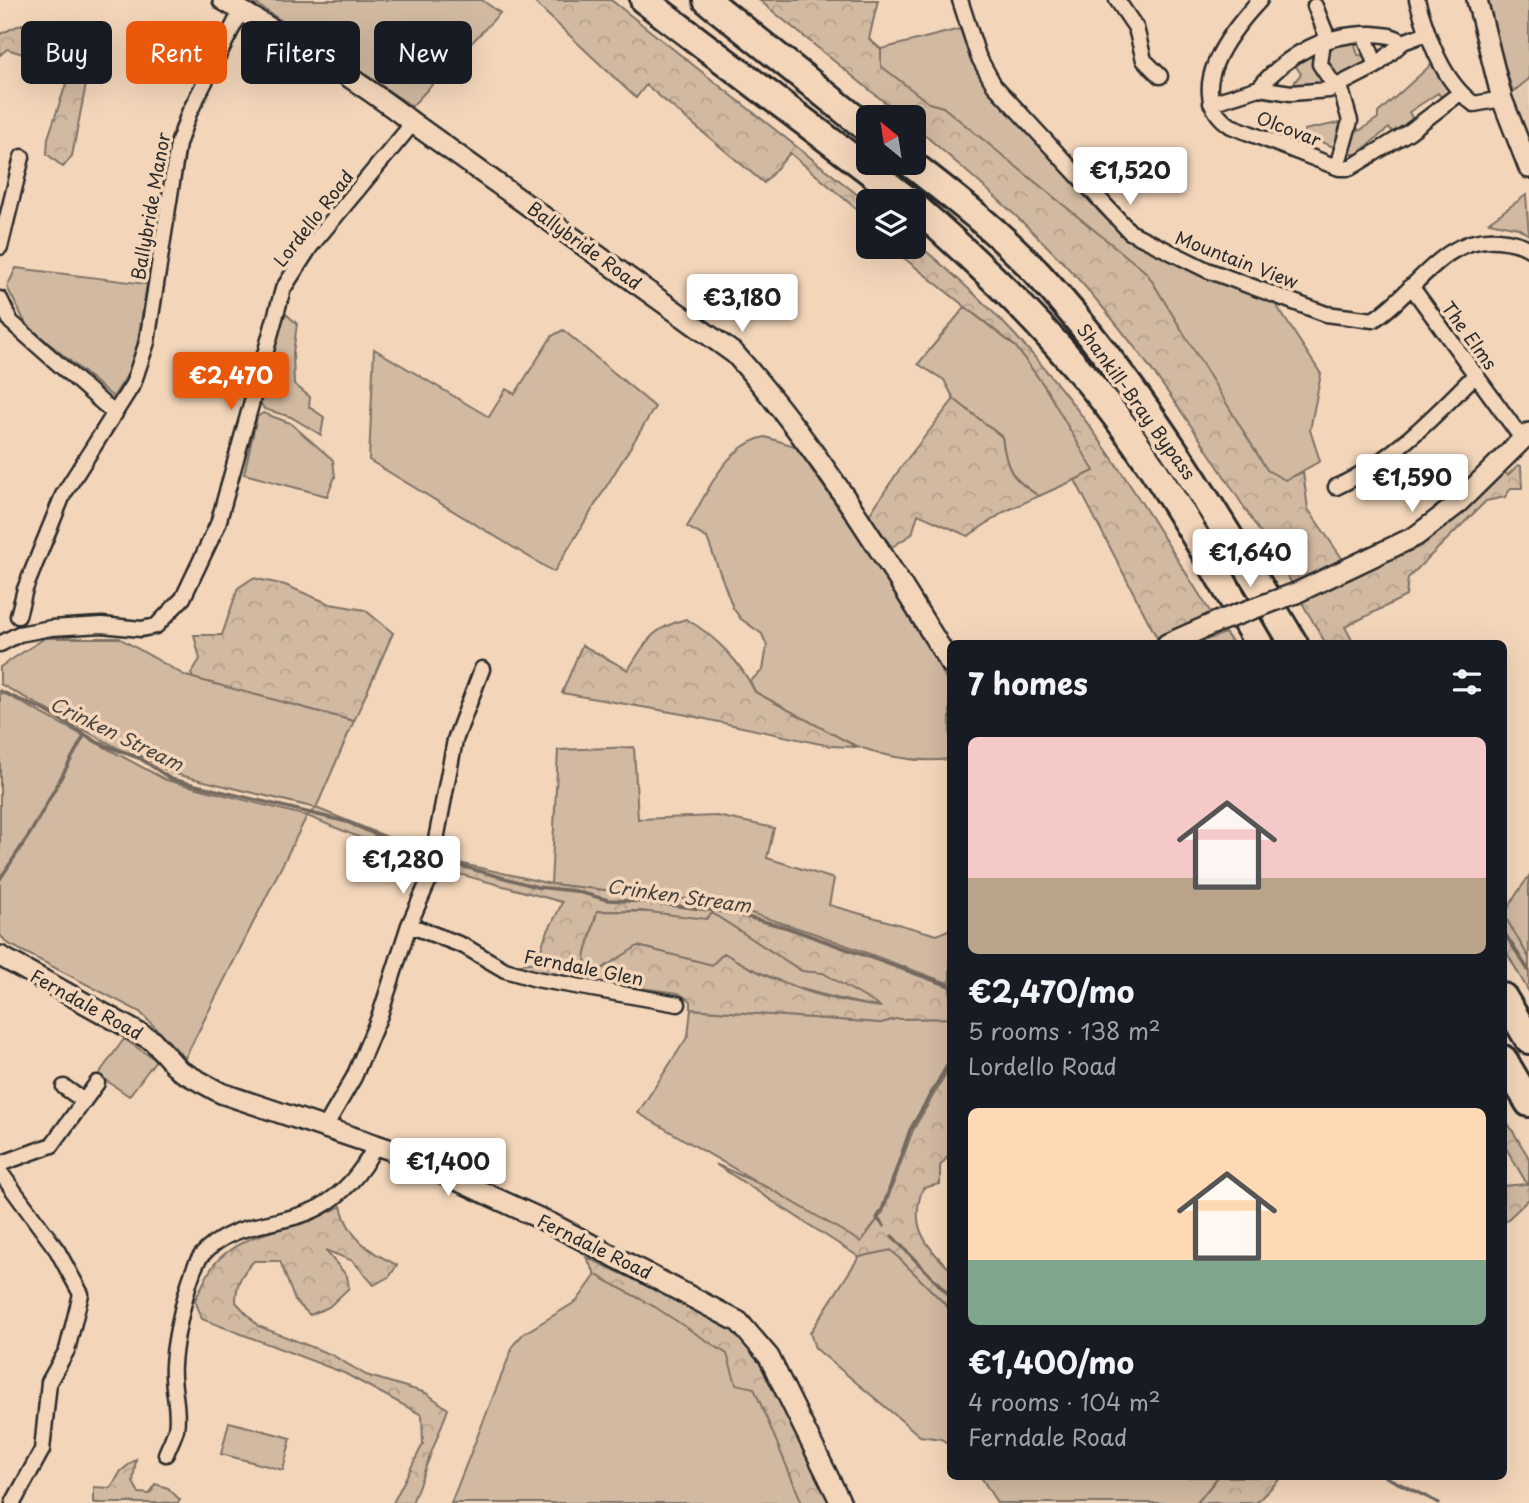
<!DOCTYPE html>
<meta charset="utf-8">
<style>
:root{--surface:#171b24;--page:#242831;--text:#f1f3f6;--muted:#9ea1a6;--accent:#ea580c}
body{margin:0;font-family:"Playpen Sans",sans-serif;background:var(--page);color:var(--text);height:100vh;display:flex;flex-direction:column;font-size:26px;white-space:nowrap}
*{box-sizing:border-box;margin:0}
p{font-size:23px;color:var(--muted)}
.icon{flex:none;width:38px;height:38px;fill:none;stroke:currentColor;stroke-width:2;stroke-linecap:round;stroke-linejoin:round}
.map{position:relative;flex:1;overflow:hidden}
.panel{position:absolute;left:947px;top:640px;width:560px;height:840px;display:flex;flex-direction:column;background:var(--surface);border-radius:10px;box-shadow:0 7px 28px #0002}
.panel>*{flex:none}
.guide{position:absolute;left:21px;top:21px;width:665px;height:63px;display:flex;gap:14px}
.needle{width:46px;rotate:330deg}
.tools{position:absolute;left:856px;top:105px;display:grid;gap:14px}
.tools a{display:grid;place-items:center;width:70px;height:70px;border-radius:10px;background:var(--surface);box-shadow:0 7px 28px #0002;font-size:35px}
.price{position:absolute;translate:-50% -60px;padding:0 16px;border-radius:7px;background:#fff;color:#222;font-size:23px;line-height:46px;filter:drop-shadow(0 2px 4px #0008)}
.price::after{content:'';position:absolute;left:50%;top:42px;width:21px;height:16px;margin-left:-10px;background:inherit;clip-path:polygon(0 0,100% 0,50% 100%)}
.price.selected{background:var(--accent);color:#fff}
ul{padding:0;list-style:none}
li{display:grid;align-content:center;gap:14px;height:371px;padding:0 21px}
li span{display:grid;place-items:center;height:217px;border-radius:10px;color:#555}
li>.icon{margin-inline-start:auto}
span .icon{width:126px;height:126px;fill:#fffc;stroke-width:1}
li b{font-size:30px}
h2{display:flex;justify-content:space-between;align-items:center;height:84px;padding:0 21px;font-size:30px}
.tag{padding:0 24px;border-radius:10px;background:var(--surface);box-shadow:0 7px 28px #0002;font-size:24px;line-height:63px}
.tag.selected{background:var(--accent);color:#fff}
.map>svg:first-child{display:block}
.built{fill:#e2c8ae}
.green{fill:#d2baa2;stroke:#7e7266;stroke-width:2}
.forest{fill:url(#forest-crowns);stroke:#7e7266;stroke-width:2;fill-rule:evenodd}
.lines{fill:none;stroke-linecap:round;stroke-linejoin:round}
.stream{stroke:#74695f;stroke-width:3.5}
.street-casing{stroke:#2b2b2b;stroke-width:19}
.secondary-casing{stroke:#2b2b2b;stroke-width:24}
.highway-casing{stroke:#2b2b2b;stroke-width:32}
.street{stroke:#f3d6ba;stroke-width:14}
.secondary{stroke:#f3d6ba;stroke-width:19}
.highway{stroke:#f3d6ba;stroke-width:26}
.secondary-bridge-casing{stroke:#2b2b2b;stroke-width:24;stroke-linecap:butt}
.secondary-bridge{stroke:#f3d6ba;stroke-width:19}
.labels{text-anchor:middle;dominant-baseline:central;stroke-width:7;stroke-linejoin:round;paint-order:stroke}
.street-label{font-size:18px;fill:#2b2b2b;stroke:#f3d6ba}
.water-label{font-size:19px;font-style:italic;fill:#494540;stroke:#f3d6ba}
</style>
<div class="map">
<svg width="1529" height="1503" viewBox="0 0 1529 1503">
<defs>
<pattern id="forest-crowns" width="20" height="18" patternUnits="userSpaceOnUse" patternTransform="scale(1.75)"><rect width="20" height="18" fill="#d2baa2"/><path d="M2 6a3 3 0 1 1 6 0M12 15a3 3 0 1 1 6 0" fill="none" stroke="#b4a08c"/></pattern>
</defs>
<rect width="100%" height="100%" fill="#f3d6ba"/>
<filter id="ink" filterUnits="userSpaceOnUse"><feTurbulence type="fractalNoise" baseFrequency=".0143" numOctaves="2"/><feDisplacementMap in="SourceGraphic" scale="14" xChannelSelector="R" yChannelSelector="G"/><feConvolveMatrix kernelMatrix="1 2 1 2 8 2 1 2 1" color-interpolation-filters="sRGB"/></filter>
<g filter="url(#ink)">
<path class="built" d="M1529,81V141L1513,96Z"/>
<path class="green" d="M250,0H482L500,13L412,106Z
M1484,0H1529V79L1513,92Z
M960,29L981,76L1100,213L1126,236L1165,258L1271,297L1321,374L1310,430L1320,461L1276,486L1213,416L880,71L881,49Z
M1364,40L1355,45L1358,55L1369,56L1371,63L1336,82L1324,46Z
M1317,46L1330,84L1292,85L1301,74L1295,65H1284Z
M1434,62L1452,90L1444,100L1438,93L1409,112L1413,120L1394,133L1389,128L1357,154H1351L1304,135V130L1353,120L1359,131L1378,118V113Z
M16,268L147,284L134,365L113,397L26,324L7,287Z
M965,307L1016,347L1045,387L1095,471L1039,496C1011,479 1006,469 1002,437L954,399L944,380L918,364Z
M284,312L297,324L293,353L294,384L310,397L309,407L324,417L321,435L291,417L264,409L260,402Z
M563,330L655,407L554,572L369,460L374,349L489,417L506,389L515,394L552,336Z
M263,413L290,423L333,460L335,477L327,496L244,474L257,417Z
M765,437L795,446L902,598L950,686V759C872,768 821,727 755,692L750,681L763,670L767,646L762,634L741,619L733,608L707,538L687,527C707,494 724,446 765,437Z
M45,638H119L186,676L354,721L316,808L171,773L144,757L121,750L0,684V667Z
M0,691L166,780L307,816L185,1058L140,1012L7,943L0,935Z
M634,747L638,819L717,816L774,828L767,858L834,879L829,905L937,935L950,929V984L720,903L551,884L558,750Z
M1529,876V971C1500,918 1493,927 1529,876Z
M597,911L712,913L802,971L823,972L885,1009C822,995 781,988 724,953L712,965L638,946L587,979L585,957Z
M691,1009L881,1023L895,1019L950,1018V1067L913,1130L883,1212L861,1242L638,1113L688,1036Z
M124,1039L156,1060L129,1096L98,1075Z
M891,1250L950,1309V1445L941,1439L920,1436L815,1348L810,1333L859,1257Z
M603,1265L738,1337L826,1503H451L514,1344L523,1334L577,1301Z
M229,1422L291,1438L283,1470L221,1454Z
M981,1477H1218L1197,1503H997Z"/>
<path class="forest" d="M532,0H611L868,203V226L863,227L860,212L790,153L764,183L646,85L636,98Z
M759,0H878L869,39L881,49V66L929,103L943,107L1147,273L1267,470L1285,480L1303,472L1308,509L1346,564L1293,585C1227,480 1163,374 1080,281C1030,225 971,175 914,126V117H903Z
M22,24L37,45L60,47L85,59L88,74L72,156L63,167L47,154L48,138L71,69L7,49L0,55V34Z
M1526,195L1529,235L1518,228L1489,222Z
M914,241C951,272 991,307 1023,344C1098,426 1154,523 1213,616L1157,638L1075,480L1094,471L1045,387L1016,347L890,247H914Z
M954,399L1002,437C1006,469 1011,479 1039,496L1004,512L968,536L918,514L912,534L892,547L869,515L901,467Z
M1518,465L1521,466L1522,488H1511L1505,497L1486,501L1408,578L1406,596L1345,627L1354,644H1326L1301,601C1383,567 1441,535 1504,472L1508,475Z
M253,578L285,585L330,604L365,610L393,633L354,721L193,678L191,674L200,659L194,635H222L238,588Z
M686,619C714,635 741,662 755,692L857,747L830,746L682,714L562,693L582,645L628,670C647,641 650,629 686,619Z
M1225,633L1234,644H1195Z
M316,808L432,855L429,866L307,816Z
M450,861L551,884L720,903L816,934L950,984V1018L895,1019L881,1023L691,1009V1001L678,993L534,974L510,966L541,961C539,937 554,925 562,902L448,871ZM597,911H641L706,919L712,913L802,971L823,973L881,1007C825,1001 772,983 724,953L712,965L638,946L587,978L585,957Z
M1503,913L1529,958V992L1503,946Z
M950,1067V1154L940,1166V1184L923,1188C909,1224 924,1245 950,1269V1309L891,1250L859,1257L715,1164L769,1188L861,1242L883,1212L913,1130Z
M1503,1115L1529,1158V1199L1503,1224V1186L1527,1184L1503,1143Z
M341,1206C348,1237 369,1252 397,1265L390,1276L374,1285L353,1261L325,1250L347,1276L349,1288L329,1307L310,1315L295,1301L280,1261H254C241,1274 236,1284 236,1302L258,1326L332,1355L366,1375L426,1393L448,1409L412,1503H393L423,1444L422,1415L344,1373L202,1319L195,1300C201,1289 206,1276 213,1266C240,1229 303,1229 341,1206Z
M586,1257L691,1306L747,1340L837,1503H802L754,1388L736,1384L727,1354L655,1307L596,1275Z
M136,1459L133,1482L139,1493L150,1494L155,1484L168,1488L180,1500L178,1503H94V1487L111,1488L121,1471Z
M1218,1477H1282L1256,1503H1197Z"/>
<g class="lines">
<path class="stream" d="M0,691L46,711L99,743L141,759L171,779L347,822L424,856
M439,860L537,887L575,891L608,900L648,902L732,913L788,928L950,986
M0,879L31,832L85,734
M1503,931L1529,971
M884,1226L877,1218L882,1210L910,1130L950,1061
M892,1236L950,1296
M1386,1477L1439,1503"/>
<defs>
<path id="street" d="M960,0L978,56L994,85L1130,232L1207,270L1326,314L1373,320C1415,294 1442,235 1498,240C1509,241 1521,243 1529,249
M1117,0L1136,28L1144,60L1160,76
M1260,0C1231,31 1181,93 1231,126L1339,168H1350L1409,132L1460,93
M1417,0C1428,37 1442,81 1474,104L1502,99
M1315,6L1328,39
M1364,34L1376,66
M1323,41L1320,64L1336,88
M1259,88C1288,53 1327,33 1372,34C1385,35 1393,35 1403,42
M1211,103L1259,88L1291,93L1329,90L1376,66L1403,42L1427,33
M1337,167L1350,121L1340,86
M0,247L22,157
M1411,286L1523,440
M0,299L11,322L115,414
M1336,487C1389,463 1435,416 1476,374
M18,616L25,589L63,495L133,384L147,342L178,144L189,113L241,11
M0,644L19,634L51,628L102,625L141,629L156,626L183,598L218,524L283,289L310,247L413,123
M409,925L464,946L505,970L536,979L678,1004
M64,1087L84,1101
M325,1127L354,1077L380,1015L409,925L428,882L455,740L482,669
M0,1164L52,1145L97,1083
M0,1172L57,1250L81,1294L67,1350L49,1382L42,1450L13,1503
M166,1454C169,1446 174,1437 176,1429C180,1409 171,1385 173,1365C174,1343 188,1272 201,1256C233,1219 279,1228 318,1208C344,1194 362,1172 375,1146"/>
<path id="secondary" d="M223,0C289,39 353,76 413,123L735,354C819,448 884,556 950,663
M1477,0L1502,99L1529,168
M1296,593L1416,536L1455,506L1529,433
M1167,644L1217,622
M0,956L153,1041L179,1070L221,1093L391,1150L552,1224L739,1322L769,1357L841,1503"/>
<path id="highway" d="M644,0L909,201
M707,0L868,129
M910,163C954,197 1000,233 1038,274C1140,385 1217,515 1294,644
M914,206C1001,281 1085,366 1149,463C1188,521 1223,583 1259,644
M1503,997L1529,1040
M1503,1059L1529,1103"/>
</defs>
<use href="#street" class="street-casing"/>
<use href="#secondary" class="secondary-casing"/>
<use href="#highway" class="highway-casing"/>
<use href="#street" class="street"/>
<use href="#secondary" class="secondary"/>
<use href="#highway" class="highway"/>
<defs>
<path id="secondary-bridge" d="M1217,622L1296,593"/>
</defs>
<use href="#secondary-bridge" class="secondary-bridge-casing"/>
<use href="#secondary-bridge" class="secondary-bridge"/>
</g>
</g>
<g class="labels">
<g class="street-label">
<text transform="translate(1289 128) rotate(21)">Olcovar</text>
<text transform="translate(150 206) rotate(-80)">Ballybride Manor</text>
<text transform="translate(313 218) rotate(-52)">Lordello Road</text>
<text transform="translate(585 245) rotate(36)">Ballybride Road</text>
<text transform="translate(1237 259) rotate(21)">Mountain View</text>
<text transform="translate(1470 335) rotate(54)">The Elms</text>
<text transform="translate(1137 401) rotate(54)">Shankill-Bray Bypass</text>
<text transform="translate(584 967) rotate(11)">Ferndale Glen</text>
<text transform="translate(87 1004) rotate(29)">Ferndale Road</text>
<text transform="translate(595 1246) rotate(26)">Ferndale Road</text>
</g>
<g class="water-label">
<text transform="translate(117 733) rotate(26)">Crinken Stream</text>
<text transform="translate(679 895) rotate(8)">Crinken Stream</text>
</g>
</g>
</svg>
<div class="tools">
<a><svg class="needle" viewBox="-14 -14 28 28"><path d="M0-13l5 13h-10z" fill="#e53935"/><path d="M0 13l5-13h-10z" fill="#9ea1a6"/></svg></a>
<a><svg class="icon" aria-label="layers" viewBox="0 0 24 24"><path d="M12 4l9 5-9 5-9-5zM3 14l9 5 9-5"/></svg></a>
</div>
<b class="price" style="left:1130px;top:207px">€1,520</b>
<b class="price" style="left:742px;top:334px">€3,180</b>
<b class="price selected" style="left:231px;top:412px">€2,470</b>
<b class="price" style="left:1412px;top:514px">€1,590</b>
<b class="price" style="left:1250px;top:589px">€1,640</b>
<b class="price" style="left:403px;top:896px">€1,280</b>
<b class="price" style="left:448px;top:1198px">€1,400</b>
<div class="guide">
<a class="tag">Buy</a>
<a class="tag selected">Rent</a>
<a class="tag">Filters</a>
<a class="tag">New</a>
</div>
<section class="panel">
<h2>7 homes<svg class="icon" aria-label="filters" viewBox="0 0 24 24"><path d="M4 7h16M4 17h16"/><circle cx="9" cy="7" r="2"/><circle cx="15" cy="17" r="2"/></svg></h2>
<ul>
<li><span style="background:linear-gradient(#f6c9c9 65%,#b9a48a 0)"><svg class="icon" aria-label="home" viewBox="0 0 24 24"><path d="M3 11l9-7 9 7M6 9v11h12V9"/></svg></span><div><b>€2,470/mo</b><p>5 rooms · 138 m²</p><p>Lordello Road</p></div></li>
<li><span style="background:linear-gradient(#ffd9b3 70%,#7fa58c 0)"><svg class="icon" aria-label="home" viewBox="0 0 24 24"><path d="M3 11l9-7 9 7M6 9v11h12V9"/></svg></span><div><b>€1,400/mo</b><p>4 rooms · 104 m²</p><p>Ferndale Road</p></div></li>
</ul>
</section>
</div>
